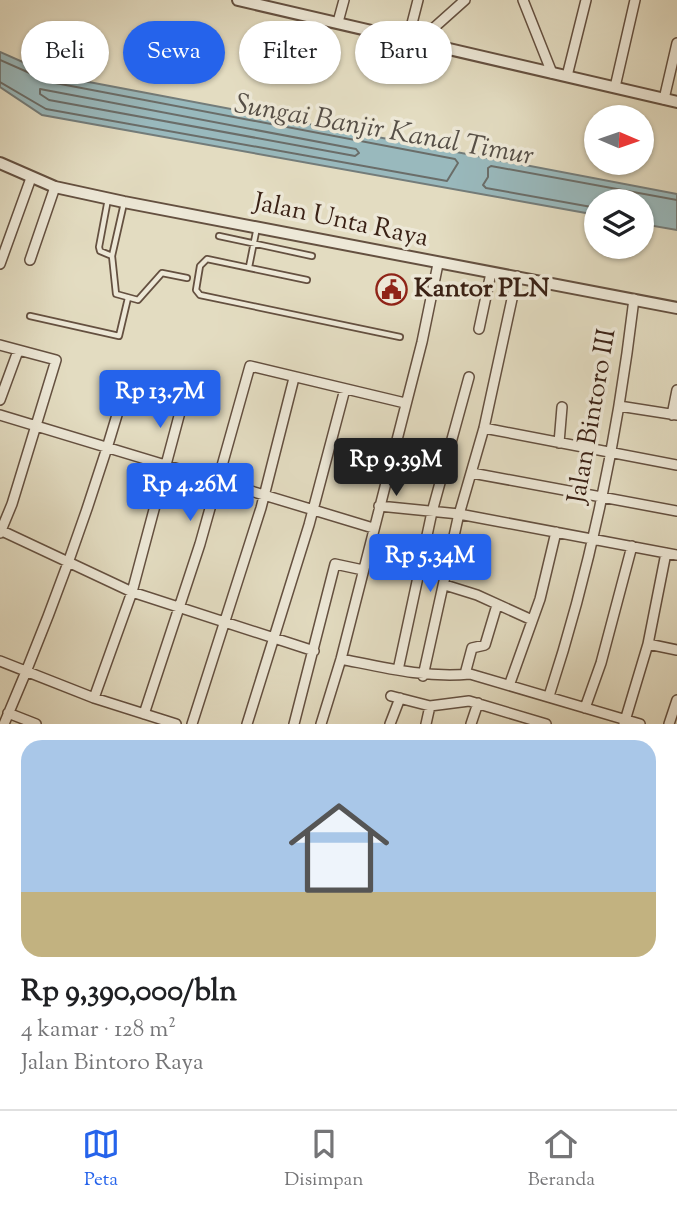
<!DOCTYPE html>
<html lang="id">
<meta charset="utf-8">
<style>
:root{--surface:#fff;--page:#f6f6f6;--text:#202124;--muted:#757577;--line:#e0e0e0;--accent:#2563eb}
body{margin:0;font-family:"Sorts Mill Goudy",serif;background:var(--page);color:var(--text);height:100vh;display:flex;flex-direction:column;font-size:26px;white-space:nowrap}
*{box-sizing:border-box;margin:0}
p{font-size:23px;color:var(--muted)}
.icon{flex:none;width:38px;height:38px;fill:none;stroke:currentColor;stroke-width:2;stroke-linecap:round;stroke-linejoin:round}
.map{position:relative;height:724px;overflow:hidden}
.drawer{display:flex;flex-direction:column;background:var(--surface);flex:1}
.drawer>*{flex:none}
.guide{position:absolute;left:21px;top:21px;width:635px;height:63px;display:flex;gap:14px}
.needle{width:46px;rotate:92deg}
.buttons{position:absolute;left:584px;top:105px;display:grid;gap:14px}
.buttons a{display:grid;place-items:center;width:70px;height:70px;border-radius:50%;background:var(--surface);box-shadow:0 2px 5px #0004;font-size:35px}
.price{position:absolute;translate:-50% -60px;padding:0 16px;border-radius:7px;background:var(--accent);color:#fff;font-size:23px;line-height:46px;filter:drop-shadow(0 2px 4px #0008)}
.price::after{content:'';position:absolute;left:50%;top:42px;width:21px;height:16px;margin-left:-10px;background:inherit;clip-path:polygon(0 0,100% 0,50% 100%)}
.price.selected{background:#222;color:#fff}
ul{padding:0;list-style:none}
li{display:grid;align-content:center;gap:14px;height:371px;padding:0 21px}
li+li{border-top:2px solid var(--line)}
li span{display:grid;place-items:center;height:217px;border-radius:21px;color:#555}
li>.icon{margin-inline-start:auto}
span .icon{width:126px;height:126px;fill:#fffc;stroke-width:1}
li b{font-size:30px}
.chip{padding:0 24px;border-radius:32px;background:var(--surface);box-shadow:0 2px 5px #0004;font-size:24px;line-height:63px}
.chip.selected{background:var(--accent);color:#fff}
.menu{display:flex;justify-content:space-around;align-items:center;height:98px;border-top:2px solid var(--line);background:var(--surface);font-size:19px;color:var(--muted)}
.menu a{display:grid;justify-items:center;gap:4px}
.menu .selected{color:var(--accent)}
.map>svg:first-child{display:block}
.water{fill:#99b9bd;stroke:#737c7a;stroke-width:2}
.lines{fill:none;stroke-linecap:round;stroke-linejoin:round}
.shore{stroke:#6a6d69;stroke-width:2}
.service-casing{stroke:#645040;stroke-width:8}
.minor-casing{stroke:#645040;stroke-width:12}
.tertiary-casing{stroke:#645040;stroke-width:14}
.service{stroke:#ede8d7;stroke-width:4.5}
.minor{stroke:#ede8d7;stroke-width:9}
.tertiary{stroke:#ede8d7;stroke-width:10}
.labels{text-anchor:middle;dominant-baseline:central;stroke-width:7;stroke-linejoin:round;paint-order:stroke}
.street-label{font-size:26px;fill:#3a2115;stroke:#ede8d7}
.poi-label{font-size:26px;font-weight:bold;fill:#3a2115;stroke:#ede8d7;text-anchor:start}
.water-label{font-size:28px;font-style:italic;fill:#564f47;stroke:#ede8d7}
</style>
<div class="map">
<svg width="677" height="724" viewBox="0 0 677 724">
<rect width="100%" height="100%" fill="#e3dcc1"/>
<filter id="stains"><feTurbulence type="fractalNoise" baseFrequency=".00286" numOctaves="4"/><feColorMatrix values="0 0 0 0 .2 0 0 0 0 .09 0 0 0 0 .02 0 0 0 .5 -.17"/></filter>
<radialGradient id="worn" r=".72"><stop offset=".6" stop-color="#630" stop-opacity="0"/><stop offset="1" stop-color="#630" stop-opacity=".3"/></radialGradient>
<path class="water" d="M0,52L52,75L677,194V230L642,224V201H597V215L42,115L0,87Z"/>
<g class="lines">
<path class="shore" d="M0,60L50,82L455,159L458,163L447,181L46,109L0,82
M40,89L356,149L359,153L355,156L49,100L40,94Z
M597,208L486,188L483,185L488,177V168L491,166L677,200"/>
<defs>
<path id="service" d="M108,199L99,247L100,251L112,256
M124,203L112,256L116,294L138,300L162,273L187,278
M219,236L312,256
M249,267L257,227
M307,280L207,259L200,266L196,290L200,295L400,337
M30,316L119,336L128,298"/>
<path id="minor" d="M523,0L552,73
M338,22L344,0
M408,39L418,0
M418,42L465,0
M567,76L586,0
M615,87L635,0
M664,99L677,43
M30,260L55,187
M0,264L31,178
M479,329L491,273
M0,345L56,360L12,504L0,533
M0,400L18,351
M619,406L677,415
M0,415L373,528
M672,415L677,390
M484,428L677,465
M559,443L562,407
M472,473L677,511
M379,506L459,514L677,555
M0,530L132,592L314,651
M445,585L477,595L532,620
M648,644L677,650
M341,659C386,668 425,678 470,674L640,724
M0,661L94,698L176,724
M398,670L432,512L469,377
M465,674L472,648L485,645L497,605
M423,676L458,518L484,428L517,276
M510,683L540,599L556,532
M391,696L430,706L469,701L546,724
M549,696C591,568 618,434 634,299
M94,698L132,592L183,401
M585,708L601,663L632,546
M8,713L36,724
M144,714L200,544L250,366L405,403
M4,724C52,613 93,499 127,382
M192,724L261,508L294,378
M247,724L309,525L345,389
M294,724L335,564L363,570
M321,724L341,659L422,342L438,264
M390,724L400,698
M426,724L430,706
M471,724L478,703
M624,724L648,644L666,553
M669,724L677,700"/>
<path id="tertiary" d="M238,0L677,102
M0,163L55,187L124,202L677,308"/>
</defs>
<use href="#service" class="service-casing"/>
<use href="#minor" class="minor-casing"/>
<use href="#tertiary" class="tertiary-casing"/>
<use href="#service" class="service"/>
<use href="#minor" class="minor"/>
<use href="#tertiary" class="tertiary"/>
</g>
<defs>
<symbol id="civic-ring" viewBox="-11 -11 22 22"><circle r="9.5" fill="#ede8d7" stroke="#8f2418" stroke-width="1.5"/><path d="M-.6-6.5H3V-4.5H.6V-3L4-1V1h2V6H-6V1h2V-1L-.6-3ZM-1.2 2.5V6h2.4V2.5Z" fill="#8f2418"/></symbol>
</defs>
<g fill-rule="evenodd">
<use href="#civic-ring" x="374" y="272" width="35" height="35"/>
</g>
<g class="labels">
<g class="street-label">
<text transform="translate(341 221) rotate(12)">Jalan Unta Raya</text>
<text transform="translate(593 416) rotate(-80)">Jalan Bintoro III</text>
</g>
<g class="poi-label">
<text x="414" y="289">Kantor PLN</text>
</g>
<g class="water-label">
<text transform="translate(384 131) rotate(10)">Sungai Banjir Kanal Timur</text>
</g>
</g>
<rect width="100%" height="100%" filter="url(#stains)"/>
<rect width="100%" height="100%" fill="url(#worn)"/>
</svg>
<div class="buttons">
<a><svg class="needle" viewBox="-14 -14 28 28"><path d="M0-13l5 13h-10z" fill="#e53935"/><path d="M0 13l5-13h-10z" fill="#757577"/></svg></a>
<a><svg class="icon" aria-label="layers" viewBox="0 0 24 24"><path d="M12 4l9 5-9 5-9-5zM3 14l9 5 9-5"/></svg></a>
</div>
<b class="price" style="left:160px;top:430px">Rp 13.7M</b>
<b class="price selected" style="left:396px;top:498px">Rp 9.39M</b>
<b class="price" style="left:190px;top:523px">Rp 4.26M</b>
<b class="price" style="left:430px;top:594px">Rp 5.34M</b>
<div class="guide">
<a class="chip">Beli</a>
<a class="chip selected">Sewa</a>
<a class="chip">Filter</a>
<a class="chip">Baru</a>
</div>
</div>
<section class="drawer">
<ul>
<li><span style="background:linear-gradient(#a9c7e8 70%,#c2b280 0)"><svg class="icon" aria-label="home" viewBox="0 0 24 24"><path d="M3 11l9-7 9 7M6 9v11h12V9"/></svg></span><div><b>Rp 9,390,000/bln</b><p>4 kamar · 128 m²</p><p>Jalan Bintoro Raya</p></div></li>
</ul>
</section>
<nav class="menu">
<a class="selected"><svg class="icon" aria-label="map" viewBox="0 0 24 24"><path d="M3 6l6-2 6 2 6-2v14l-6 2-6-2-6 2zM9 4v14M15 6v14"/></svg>Peta</a>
<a><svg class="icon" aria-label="saved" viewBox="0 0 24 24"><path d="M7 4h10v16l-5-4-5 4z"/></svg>Disimpan</a>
<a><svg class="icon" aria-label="home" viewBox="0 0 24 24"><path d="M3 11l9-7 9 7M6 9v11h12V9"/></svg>Beranda</a>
</nav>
